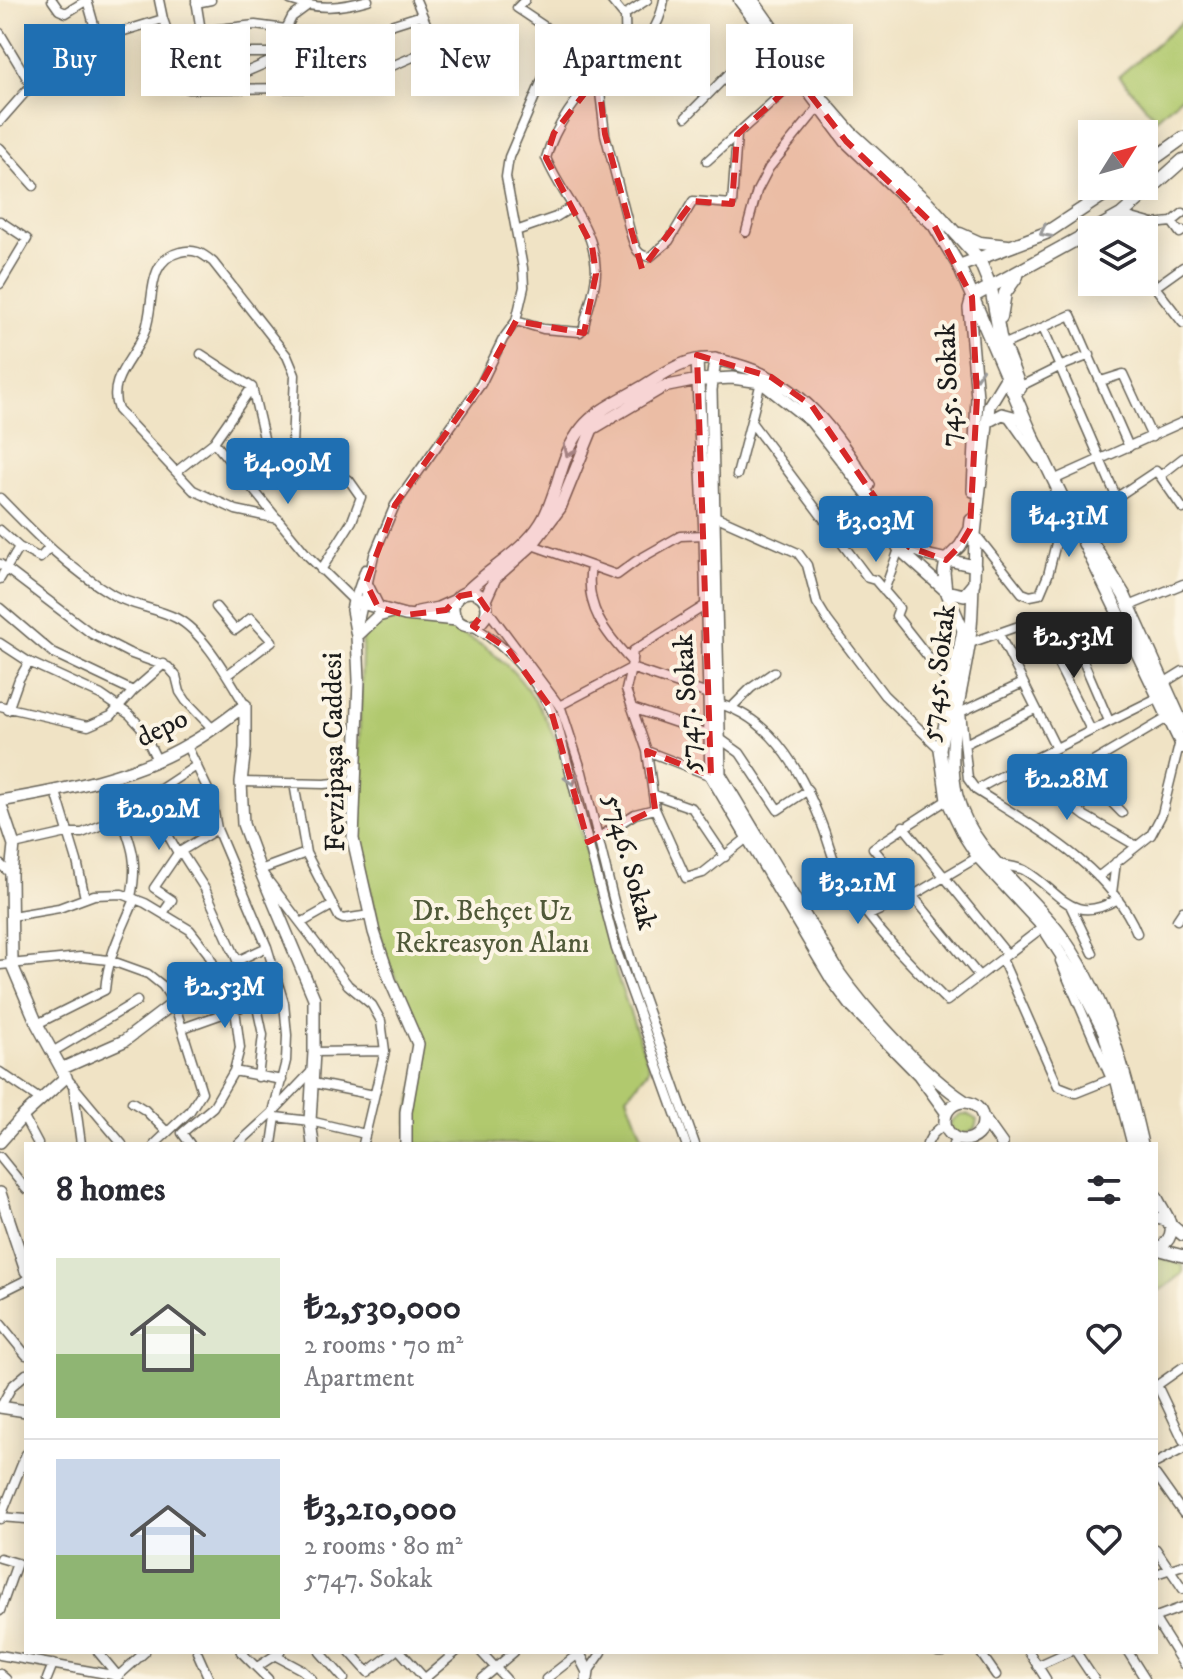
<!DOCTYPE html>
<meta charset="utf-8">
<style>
:root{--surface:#fff;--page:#f7f7f7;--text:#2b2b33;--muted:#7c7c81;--line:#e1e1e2;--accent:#1f6fb2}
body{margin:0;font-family:"IM FELL DW Pica",serif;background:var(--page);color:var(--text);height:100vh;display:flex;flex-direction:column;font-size:30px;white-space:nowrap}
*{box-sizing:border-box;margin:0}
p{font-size:26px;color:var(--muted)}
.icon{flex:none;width:44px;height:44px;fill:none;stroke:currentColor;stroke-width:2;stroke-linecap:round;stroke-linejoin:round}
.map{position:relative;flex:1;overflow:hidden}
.panel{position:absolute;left:24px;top:1142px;width:1134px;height:512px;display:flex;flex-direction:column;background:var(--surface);border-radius:0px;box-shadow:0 4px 20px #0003}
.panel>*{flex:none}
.hud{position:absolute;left:24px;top:24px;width:1136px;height:72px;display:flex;gap:16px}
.needle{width:52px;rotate:53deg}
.controls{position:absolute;left:1078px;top:120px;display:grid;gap:16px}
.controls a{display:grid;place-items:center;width:80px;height:80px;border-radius:0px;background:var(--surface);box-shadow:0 4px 20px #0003;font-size:40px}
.price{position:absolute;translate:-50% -68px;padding:0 18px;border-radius:8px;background:var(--accent);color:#fff;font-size:26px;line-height:52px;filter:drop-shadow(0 2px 4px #0008)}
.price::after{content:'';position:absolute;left:50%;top:48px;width:24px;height:18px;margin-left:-12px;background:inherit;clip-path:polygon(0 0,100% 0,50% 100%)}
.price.current{background:#222;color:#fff}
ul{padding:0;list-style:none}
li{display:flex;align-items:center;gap:24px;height:200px;padding:0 32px}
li+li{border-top:2px solid var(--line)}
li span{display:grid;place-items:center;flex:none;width:224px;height:160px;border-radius:0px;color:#555}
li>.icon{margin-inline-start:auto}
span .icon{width:96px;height:96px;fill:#fffc;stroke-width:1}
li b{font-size:34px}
h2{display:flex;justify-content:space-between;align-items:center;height:96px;padding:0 32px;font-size:34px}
.chip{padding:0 28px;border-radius:0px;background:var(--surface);box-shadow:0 4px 20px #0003;font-size:28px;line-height:72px}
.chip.current{background:var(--accent);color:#fff}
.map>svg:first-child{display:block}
.green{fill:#b1c96e;stroke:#667245;stroke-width:2}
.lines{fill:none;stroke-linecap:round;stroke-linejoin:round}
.street-casing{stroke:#666257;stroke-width:11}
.secondary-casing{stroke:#666257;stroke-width:14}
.primary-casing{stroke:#666257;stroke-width:15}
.street{stroke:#fff;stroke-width:8}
.secondary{stroke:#fff;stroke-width:11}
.primary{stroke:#fff;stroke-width:12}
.oneway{stroke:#999}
.marked{fill:#d62828;fill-opacity:0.2;stroke:#d62828;stroke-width:6;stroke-dasharray:16 10;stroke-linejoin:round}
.labels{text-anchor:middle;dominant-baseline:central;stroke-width:8;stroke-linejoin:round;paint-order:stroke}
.street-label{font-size:28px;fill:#1c1c1c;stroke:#fcf5e5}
.park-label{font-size:28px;fill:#505939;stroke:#fcf5e5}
</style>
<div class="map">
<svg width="1183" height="1679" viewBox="0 0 1183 1679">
<rect width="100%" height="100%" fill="#fcf5e5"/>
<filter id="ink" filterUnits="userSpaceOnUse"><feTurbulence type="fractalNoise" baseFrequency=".0125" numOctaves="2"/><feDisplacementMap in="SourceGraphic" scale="16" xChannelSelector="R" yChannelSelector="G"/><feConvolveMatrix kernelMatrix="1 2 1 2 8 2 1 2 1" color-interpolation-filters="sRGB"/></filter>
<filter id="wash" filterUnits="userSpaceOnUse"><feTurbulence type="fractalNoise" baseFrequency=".006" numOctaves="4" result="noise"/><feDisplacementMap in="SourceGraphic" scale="32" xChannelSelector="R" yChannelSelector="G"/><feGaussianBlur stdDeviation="1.8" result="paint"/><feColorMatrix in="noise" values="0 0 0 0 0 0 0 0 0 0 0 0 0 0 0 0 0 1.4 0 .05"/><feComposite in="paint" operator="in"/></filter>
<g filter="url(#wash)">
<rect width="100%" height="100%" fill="#f0e3c5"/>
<path class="green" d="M1183,21V95L1156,119L1119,76Z
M386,614C404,619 423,620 440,626C502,645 537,692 560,750L617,976L649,1066L648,1071L627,1096L645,1144H408L409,1110L420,1070L422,1047L412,1014L386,957L356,828L363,626Z
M961,1114H967L977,1120L975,1129L964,1135L955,1133L950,1126L951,1121Z
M1156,1256L1183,1265V1273L1166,1287L1156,1292Z"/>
</g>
<g filter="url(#ink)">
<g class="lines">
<defs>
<path id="street" d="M52,0L59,10L66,13L87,0
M87,0L98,39
M159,0L163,19L188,89L317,88L385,69L436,47L416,0
M196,0L201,31L211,62L244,53H289L318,48L422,15
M290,0C318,10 340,8 368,0
M611,0L625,17L626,54
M196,3L211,0
M307,6L292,17L286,29L302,43L313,47
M624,15L647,0
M201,31L255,25L286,29
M0,33L31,85
M598,76L605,134L631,235C635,247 636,255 650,257L669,241L693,201L732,204L737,135
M230,88L246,72L285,55
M686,117L765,37
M0,121L43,72L98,39L163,19
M0,148L34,186
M707,161L798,79
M1183,213L1172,222L1180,233L1183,231
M1121,215L1153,224L1172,222
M1121,215L1127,230
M0,221L27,239L0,284
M516,231L556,217L572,207
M746,232L757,191L769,168L818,108
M1144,268L1155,287L1183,323
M1155,287L1183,267
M516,321L543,329L580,332L584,328C586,310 596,292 596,272C595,224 563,200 546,158C555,126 577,96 601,74C632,46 656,46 664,0
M1043,328L1116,496
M1003,345L1071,315L1129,447
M201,354L252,387L267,451L291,469
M1101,381L1123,374L1152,437
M1019,387L1059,367L1090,355
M1007,415L1038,459
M751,422L868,578L875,580L899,608L896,616L952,687
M214,442L307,555L354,601
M177,471L214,442L252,387
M737,475L761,382
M1160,476L1183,509
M1060,477L1183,422
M0,498C35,534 69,569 113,595C132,606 156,608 176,618C204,632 229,679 245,705
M715,516L798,553L807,565L817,603L828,621L884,695L940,749
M278,519L236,510L193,490L118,410C106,378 135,359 145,331C156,304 144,261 180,252C194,248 202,253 213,262L287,356L295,375L291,469L349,480L361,497L352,521L321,570
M1081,521L1156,471L1160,476L1183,458
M0,530L19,547L40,558L49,548
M976,535L1022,593L1030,596L1040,594L1048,575L1063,515L1054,493
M532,545L617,575L636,561L680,536L705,535
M0,564L92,634L129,653L168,667L176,676L180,692L186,701L213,729
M591,566C584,607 605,633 632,662
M0,579L19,547
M884,591L899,549
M354,601L365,569
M1129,606L1183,584
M216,607L235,630L251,618L272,641L227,675
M0,608L53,653L133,691
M487,609L561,708L582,772L616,910L639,986L695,1144
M358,626L374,555L395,505L481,384L503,339L516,321L524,287L523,268L506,177L509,157L557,45L553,32L517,8L525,0
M473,626C510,648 537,681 556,719L616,949L686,1144
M1068,626L1109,721
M999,634L1056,748
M0,643L29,662L101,695L130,715L141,727L157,760
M970,643L1036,620L1091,730
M1162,684L1183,671
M708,694L631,668L626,690L647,751L655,809L686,878L703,873L747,838
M719,704C776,720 805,779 824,830C830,847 834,866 844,881C871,925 911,965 947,1001L1043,927
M0,706L88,726L111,716L133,691L164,664
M559,706L631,668L633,651L706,605
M632,708L709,734
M731,708L751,688L774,672
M8,710L19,679L29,662
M957,711L961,712L968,779L976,790L1016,768L1159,697
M961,712L1023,683
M719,738L740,753L778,810L808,790
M965,744L1035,709
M187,746L211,796L217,829L267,947L284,1003L287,1035L286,1061L273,1112L238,1144
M647,751L711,776
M1020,766L1085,816L1135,845
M1078,768L1122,813
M241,782L324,784L355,781
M294,783L306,853L339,917L343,919L370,915
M1049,788L1169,717
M976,790C1034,827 1110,867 1137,933
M56,792L77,861L85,898
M655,795L692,808L725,857
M148,799L178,853L183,855L205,889L256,1002L263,1035L258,1077
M947,800L873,848L979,976
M120,815C133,847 138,863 131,897
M903,826L1007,954
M596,839L635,814L655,809
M14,845L67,833H82L112,821L197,765
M306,853L260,870L348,985L372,1005L381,1021L385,1051L363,1144
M0,864L11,874
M1000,864C1007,866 1017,867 1024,870C1061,891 1070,927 1118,899
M1098,877L1151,835L1162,814L1180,741
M1112,893L1116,862
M1070,905L1093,953
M163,913L172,900L154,888L178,853L217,829
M869,915L912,896L978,857
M12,916L59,908L94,895L122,894L145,903L190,930L208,953L235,1009L240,1048L234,1071L282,1080
M1177,920L1183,911
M301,923L333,905
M1002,959L1058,1086L1076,1093L1111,1079
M237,961L267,947
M1060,961L1111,1079L1117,1077
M0,965L80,957L109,960L148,974L163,986L174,1003L202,1092L190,1111L155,1144
M37,1024L105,990C108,955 122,930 135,899
M183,1028L256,1002
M54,1051L137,1001
M314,1052L385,1051
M312,1071L273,1112L276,1117L310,1121L365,1134
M0,1072L41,1100
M66,1077L122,1144
M313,1083L374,1095
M73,1085L81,1144
M132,1102L145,1110L167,1132
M23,1116L38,1144
M190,1144L182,1133L213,1107L234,1071
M272,1144L276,1117
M927,1144L932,1135L944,1124
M953,1144L958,1140
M0,1157L26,1189
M0,1293L26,1280
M0,1323L26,1355
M1157,1385L1183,1440
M1156,1386L1183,1367
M0,1408L12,1386L26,1374
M1156,1463L1183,1449
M1156,1475L1183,1513
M0,1517L26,1519
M0,1519L26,1454
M1156,1549L1183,1589
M0,1558L17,1563L0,1611
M1156,1574L1183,1565
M1156,1617L1183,1607
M1156,1621L1183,1664
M98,1652L118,1676
M197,1652L209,1679
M241,1652L268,1679
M320,1652L344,1679
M350,1652L368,1672L394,1652
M401,1652L425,1679
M481,1652L506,1679
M938,1652H943
M980,1652L996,1675
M1029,1652L1046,1679
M1076,1652L1094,1679
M1128,1652L1145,1679
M0,1655L118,1676
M276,1656L302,1670L312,1679
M1037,1666L1068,1652
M257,1667L280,1652
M588,1672L602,1652
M0,1674L6,1679
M116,1678L145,1652
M47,1679L53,1664
M424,1679L456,1652
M482,1679L514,1652
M546,1679L578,1654"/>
<path id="secondary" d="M972,297L969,308L977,397L973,491
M715,359L711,390L720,774L840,974C869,1014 924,1075 966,1102
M697,360L705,535L711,776L832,980L853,1008L919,1075L946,1112
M987,422L1002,414L1021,419L1027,428
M971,520L970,529L960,546L946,560L944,572L946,591L963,630L940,749L947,800L965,837L978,857L1043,927L1076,978L1104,1032L1133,1144
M893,524L909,547L930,556L975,566
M366,583L378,607
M973,586C972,606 972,627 969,646C961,697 945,745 957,796C970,848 1025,889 1058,931C1105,992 1125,1070 1142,1144
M453 609a17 17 0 1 1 34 0a17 17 0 1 1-34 0Z
M465,593C488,569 523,552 541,523C559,494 559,456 582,428C596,410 622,399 642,387C658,377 677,364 696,360C711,357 725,361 738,365C802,383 835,432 869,485
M485,600L495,578L532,545L560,508L592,429L663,387L698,380L732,378L761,382L811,421L870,497L899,549L946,591L964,595L974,583L975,534L989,406L1011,370
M418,612L438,608L456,600
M357,636L378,616L392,612
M245,705V748L241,782L243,824L260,870L314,998V1052L310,1121L313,1144
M0,801C60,791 136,776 189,744C209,733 227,719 245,705
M0,803L14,845L11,874L12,965L37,1024L66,1077L23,1116L0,1142
M63,1068L124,1041L174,1003
M945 1121a19 19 0 1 1 38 0a19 19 0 1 1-38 0Z
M982,1116L1002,1144
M406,1144V1112L418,1044L390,980L374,932L353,839L359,680L357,636L352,610L354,601L405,615L457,620
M0,1193L26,1271
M1156,1196C1166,1218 1183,1230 1159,1249
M1156,1218L1165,1220L1183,1235
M1157,1249L1183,1256
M0,1407L26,1411
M578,1652L588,1672L587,1679"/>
<path id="primary" d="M740,0L846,141L934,225L959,266L1031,433L1183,747
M752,0L824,102L850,132L929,204L979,259L991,288L1000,337L1020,388
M1144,166L1183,138
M1094,230L1121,215L1183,160
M960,234L980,243L1008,246
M959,266L1046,233L1117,186
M972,297L1092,231
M1001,317L1005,293L1017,276
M1094,546L1124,595L1183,726"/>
</defs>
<use href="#street" class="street-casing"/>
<use href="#secondary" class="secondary-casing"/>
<use href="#primary" class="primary-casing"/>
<use href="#street" class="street"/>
<use href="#secondary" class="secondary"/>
<use href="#primary" class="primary"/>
</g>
<defs><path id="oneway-chevron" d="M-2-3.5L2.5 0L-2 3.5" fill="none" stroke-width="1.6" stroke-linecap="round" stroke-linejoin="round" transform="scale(2)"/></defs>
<g class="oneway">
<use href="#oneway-chevron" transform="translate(1045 232) rotate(152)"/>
<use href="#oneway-chevron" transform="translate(976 374) rotate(84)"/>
<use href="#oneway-chevron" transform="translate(569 451) rotate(115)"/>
<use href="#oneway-chevron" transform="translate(572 780) rotate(75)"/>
</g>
</g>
<path class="marked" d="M598,76L605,134L642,269L693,201L732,204L737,135L798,79L846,141L934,225L972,297L977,397L970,529L960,546L946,560L909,547L812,406L771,377L697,355L711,776L647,751L655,809L588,842L550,707L508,649L473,626L487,609L476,593L460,596L446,610L405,615L378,607L366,583L395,505L481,384L516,321L584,333L596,274L592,246L546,158L554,133Z"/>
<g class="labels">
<g class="street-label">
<text transform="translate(948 385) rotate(-92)">745. Sokak</text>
<text transform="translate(938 673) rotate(-83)">5745. Sokak</text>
<text transform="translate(687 703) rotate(-93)">5747. Sokak</text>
<text transform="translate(162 728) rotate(-26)">depo</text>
<text transform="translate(334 752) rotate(-91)">Fevzipaşa Caddesi</text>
<text transform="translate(630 862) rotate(75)">5746. Sokak</text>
</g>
<g class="park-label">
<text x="492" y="911">Dr. Behçet Uz<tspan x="492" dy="32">Rekreasyon Alanı</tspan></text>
</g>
</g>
</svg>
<div class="controls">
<a><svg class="needle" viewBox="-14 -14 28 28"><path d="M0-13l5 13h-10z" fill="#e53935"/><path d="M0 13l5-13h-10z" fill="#7c7c81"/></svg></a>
<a><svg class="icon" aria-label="layers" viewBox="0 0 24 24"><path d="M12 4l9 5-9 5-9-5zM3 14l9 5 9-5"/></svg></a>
</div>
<b class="price" style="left:288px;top:506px">₺4.09M</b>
<b class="price" style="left:1069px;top:559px">₺4.31M</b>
<b class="price" style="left:876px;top:564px">₺3.03M</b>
<b class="price current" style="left:1074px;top:680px">₺2.53M</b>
<b class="price" style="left:1067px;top:822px">₺2.28M</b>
<b class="price" style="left:159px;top:852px">₺2.92M</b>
<b class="price" style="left:858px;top:926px">₺3.21M</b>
<b class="price" style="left:225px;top:1030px">₺2.53M</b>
<div class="hud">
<a class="chip current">Buy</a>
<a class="chip">Rent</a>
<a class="chip">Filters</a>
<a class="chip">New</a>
<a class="chip">Apartment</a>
<a class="chip">House</a>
</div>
<section class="panel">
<h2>8 homes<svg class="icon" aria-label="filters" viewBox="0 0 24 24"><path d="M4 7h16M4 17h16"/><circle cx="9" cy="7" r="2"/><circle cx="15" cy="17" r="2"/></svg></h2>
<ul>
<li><span style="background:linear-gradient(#dfe7d0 60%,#8fb573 0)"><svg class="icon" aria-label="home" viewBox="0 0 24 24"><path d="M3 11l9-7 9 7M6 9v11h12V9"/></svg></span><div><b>₺2,530,000</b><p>2 rooms · 70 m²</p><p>Apartment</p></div><svg class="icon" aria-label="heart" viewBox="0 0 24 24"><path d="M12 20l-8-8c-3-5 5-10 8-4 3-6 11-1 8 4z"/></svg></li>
<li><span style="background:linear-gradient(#c9d6e8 60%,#8fb573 0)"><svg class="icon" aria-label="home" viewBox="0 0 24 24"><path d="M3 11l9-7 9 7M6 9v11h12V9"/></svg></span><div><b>₺3,210,000</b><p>2 rooms · 80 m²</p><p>5747. Sokak</p></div><svg class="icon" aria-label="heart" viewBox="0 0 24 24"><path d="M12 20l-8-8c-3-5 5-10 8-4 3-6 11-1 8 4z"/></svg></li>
</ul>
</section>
</div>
